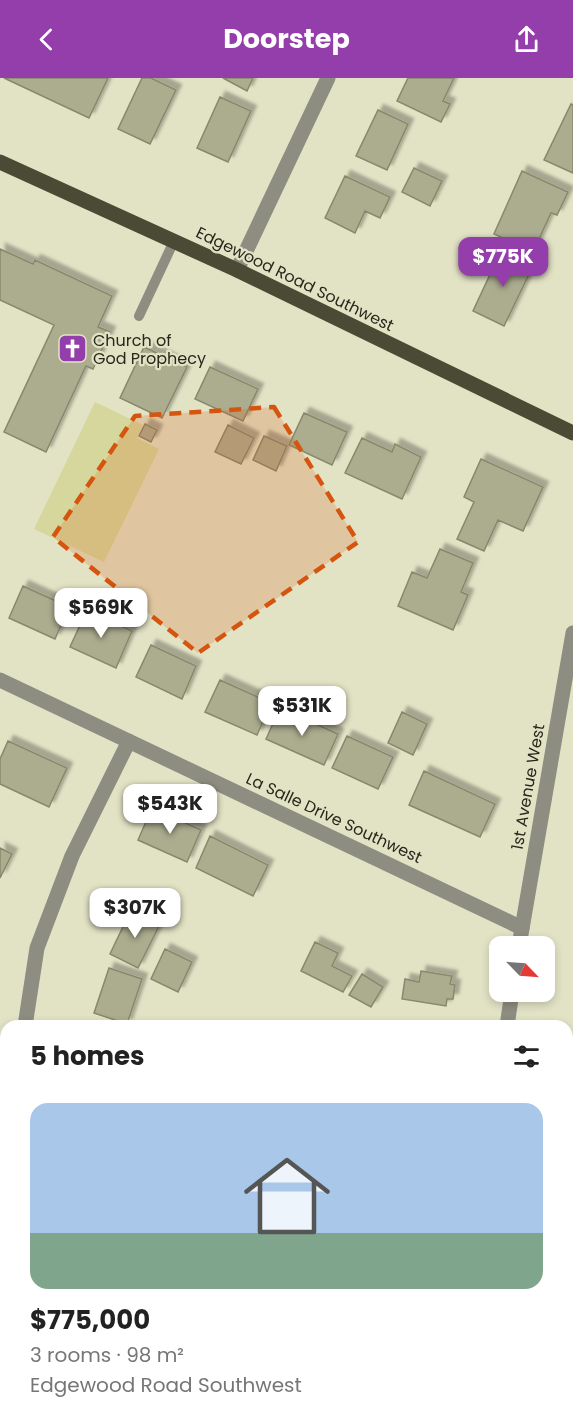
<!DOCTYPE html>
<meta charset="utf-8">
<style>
:root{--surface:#fff;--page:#f2f2f2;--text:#222;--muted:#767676;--line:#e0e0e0;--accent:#943eab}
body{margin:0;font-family:Poppins,sans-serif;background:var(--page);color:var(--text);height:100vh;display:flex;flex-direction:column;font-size:22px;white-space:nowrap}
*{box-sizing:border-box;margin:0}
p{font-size:20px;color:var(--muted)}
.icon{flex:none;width:33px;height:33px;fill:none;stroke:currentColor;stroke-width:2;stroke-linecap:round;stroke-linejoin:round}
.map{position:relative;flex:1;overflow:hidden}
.sheet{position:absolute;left:0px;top:942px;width:573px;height:404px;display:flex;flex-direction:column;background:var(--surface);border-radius:18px 18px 0 0;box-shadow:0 3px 9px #0003}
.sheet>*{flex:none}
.needle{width:39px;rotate:115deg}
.fabs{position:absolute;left:489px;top:858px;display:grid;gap:12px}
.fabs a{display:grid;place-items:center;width:66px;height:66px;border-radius:12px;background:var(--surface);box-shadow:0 3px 9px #0003;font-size:30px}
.price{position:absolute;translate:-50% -51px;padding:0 14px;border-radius:12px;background:#fff;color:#222;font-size:20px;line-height:39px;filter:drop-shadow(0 2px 3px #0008)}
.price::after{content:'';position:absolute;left:50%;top:36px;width:18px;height:14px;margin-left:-9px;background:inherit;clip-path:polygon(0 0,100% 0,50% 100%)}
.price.active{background:var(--accent);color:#fff}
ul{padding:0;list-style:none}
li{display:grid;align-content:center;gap:12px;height:318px;padding:0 30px}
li+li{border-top:2px solid var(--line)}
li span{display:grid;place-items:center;height:186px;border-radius:18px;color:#555}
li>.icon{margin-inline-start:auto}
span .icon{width:108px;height:108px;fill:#fffc;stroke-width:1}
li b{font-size:26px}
h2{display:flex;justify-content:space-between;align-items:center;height:72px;padding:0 30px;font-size:26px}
header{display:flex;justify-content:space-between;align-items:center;height:78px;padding:0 30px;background:var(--accent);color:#fff;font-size:27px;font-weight:700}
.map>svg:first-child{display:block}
.green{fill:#d6d79d}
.building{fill:#acad8f;stroke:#87886c;stroke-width:1.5;filter:url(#shadow)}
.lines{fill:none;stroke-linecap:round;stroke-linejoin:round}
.service{stroke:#8d8d81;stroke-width:10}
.minor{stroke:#8d8d81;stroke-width:15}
.tertiary{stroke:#8d8d81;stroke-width:15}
.primary{stroke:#4a4a35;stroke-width:15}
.marked{fill:#d5540e;fill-opacity:0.2;stroke:#d5540e;stroke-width:4.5;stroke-dasharray:12 8;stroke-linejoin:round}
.labels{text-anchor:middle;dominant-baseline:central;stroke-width:4.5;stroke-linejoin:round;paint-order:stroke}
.street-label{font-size:16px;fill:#27281c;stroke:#e2e3c5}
.poi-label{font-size:16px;fill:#27281c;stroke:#e2e3c5;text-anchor:start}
</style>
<header><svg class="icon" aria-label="back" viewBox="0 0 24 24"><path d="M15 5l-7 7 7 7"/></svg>Doorstep<svg class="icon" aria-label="share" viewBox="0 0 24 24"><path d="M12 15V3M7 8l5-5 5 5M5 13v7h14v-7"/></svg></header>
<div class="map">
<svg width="573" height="1345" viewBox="0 0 573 1345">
<defs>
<filter id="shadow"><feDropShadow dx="5.5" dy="-5.5" stdDeviation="1.5" flood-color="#0004"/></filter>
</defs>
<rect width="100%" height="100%" fill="#e2e3c5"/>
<path class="green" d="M95,324L143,347L137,360L159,371L104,484L34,451Z"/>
<path class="building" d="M4,0H108L89,40Z
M142,0H151L176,12L150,66L118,51Z
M223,0H253L247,13Z
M408,0H454L443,23L450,26L441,44L397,23Z
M220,19L251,33L228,84L197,70Z
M571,26L573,27V95L544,82Z
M378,32L408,46L387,92L356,78Z
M414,90L442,103L430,128L402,114Z
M522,93L568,114L557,137L551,135L533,174L494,156Z
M345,98L390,119L380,140L365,133L355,155L325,140Z
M0,171L33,186L35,182L112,218L98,249L110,254L93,291L86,288L46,374L4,354L54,247L0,222Z
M501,173L533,188L504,248L473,233Z
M144,269L187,289L162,340L120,320Z
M210,289L258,311L243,343L195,321Z
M304,335L347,354L332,387L289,367Z
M145,346L157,352L151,364L139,358Z
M228,347L254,360L241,386L215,374Z
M264,358L287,368L276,393L253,382Z
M362,360L392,374L395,366L421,379L402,421L345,395Z
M481,381L543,409L523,453L498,442L484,473L457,461L474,424L464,419Z
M440,471L473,485L461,514L468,517L453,552L398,528L412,494L427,500Z
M23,508L69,529L55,561L9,540Z
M87,532L132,553L116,590L70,569Z
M151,567L196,588L182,621L136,599Z
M220,602L271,625L257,657L205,634Z
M280,630L338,656L324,687L266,661Z
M402,634L427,646L413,677L388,665Z
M347,658L393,679L378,711L332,690Z
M8,663L67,690L49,729L0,706V681Z
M424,693L495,726L480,759L409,727Z
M152,730L201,752L187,784L138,762Z
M210,758L268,787L253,818L196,790Z
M0,770L12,776L0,800Z
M131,832L160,846L138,890L110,876Z
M315,864L338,875L332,888L352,898L343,914L301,893Z
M165,871L192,884L178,914L151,901Z
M109,890L142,901L127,946L94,935Z
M421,893L452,898L450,906L455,907L453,921H447L446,928L402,921L405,901L419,904Z
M362,896L383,909L371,929L349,917Z
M573,1081V1097L567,1095Z
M573,1125V1174L567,1171V1140Z
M567,1228L573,1231V1272L567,1269Z
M567,1338H570L569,1345H514L515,1340H567Z
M234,1340H342L339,1344L341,1345H231Z"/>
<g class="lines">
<path class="service" d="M139,238L174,163
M0,1108L4,1110
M0,1278L6,1281
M117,1340L129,1345
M194,1345L197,1340
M369,1345L373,1340"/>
<path class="minor" d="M237,192L328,0
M0,602L522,850
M25,948L37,870L72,778L129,663
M0,1016L6,1002"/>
<path class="tertiary" d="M519,868L573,555
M507,948L512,914
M445,1345V1340"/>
<path class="primary" d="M0,84L237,192L573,355"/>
</g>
<path class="marked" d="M274,329L358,464L198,575L53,459L135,338Z"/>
<defs>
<symbol id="church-square" viewBox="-11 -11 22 22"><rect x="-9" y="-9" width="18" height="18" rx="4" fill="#943eab" stroke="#e2e3c5"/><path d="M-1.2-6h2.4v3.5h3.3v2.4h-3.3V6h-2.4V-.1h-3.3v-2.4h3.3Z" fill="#fff"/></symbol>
</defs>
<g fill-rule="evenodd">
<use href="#church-square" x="56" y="254" width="33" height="33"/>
</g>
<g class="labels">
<g class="street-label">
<text transform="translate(295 201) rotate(26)">Edgewood Road Southwest</text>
<text transform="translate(528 709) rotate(-80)">1st Avenue West</text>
<text transform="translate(334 740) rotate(25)">La Salle Drive Southwest</text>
</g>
<g class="poi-label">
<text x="93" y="262">Church of<tspan x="93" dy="18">God Prophecy</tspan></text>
</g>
</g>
</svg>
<div class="fabs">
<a><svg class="needle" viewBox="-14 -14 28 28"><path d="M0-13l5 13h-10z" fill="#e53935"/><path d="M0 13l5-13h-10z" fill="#767676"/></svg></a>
</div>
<b class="price active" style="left:503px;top:210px">$775K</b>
<b class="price" style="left:101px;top:561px">$569K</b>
<b class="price" style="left:302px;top:659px">$531K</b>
<b class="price" style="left:170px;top:757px">$543K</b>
<b class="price" style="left:135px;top:861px">$307K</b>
<section class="sheet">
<h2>5 homes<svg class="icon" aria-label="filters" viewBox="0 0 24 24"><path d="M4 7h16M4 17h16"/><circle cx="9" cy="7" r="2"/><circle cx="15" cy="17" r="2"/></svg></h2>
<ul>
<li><span style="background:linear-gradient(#a9c7e8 70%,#7fa58c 0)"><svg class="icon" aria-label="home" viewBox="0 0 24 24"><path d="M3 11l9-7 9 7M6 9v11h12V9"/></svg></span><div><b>$775,000</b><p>3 rooms · 98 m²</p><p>Edgewood Road Southwest</p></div></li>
</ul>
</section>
</div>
